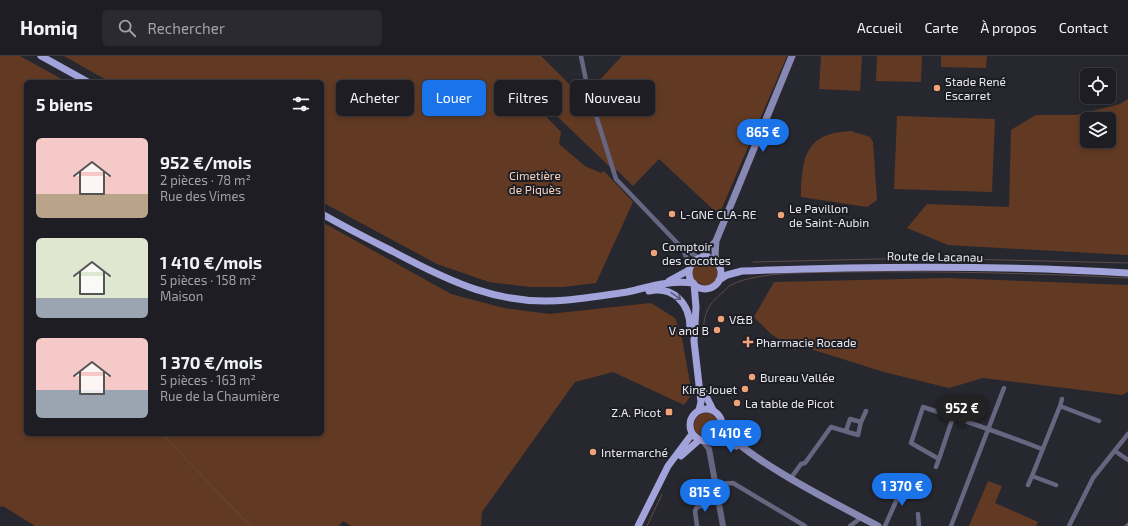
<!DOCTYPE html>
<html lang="fr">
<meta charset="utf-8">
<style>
:root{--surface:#1d1d23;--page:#2a2a30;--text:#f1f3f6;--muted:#a0a2a6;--line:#3b3b41;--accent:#1a73e8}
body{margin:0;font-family:"Exo 2",sans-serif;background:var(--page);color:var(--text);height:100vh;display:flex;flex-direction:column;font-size:15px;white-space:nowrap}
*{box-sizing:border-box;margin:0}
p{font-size:13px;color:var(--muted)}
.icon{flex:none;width:22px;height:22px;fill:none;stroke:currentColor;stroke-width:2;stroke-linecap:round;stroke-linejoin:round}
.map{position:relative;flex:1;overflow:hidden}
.panel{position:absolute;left:24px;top:24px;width:300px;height:356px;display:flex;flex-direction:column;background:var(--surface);border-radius:6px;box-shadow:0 2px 6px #0003,0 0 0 1px var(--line)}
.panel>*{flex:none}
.top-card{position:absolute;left:336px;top:24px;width:380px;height:36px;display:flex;gap:8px}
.tools{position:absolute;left:1080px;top:12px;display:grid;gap:8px}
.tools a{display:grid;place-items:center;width:36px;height:36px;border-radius:6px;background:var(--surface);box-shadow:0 2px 6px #0003,0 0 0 1px var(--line);font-size:20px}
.price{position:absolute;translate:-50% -34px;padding:0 9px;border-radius:14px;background:var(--accent);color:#fff;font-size:13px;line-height:26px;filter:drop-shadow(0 1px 2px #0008)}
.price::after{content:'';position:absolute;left:50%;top:24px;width:12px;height:9px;margin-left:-6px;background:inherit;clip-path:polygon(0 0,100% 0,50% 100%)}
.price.active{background:#222;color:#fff}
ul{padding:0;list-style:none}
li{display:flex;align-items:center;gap:12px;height:100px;padding:0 12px}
li span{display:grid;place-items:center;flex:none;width:112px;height:80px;border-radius:6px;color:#555}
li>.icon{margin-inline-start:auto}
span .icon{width:48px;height:48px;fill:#fffc;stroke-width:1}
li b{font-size:17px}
h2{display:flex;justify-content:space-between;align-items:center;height:48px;padding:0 12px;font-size:17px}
.chip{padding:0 14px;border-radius:6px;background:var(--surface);box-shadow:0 2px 6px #0003,0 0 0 1px var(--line);font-size:14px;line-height:36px}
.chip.active{background:var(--accent);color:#fff}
header{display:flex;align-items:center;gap:24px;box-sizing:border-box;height:56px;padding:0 20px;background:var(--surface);border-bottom:1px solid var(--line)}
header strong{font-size:19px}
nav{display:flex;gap:22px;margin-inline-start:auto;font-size:14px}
.search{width:280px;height:36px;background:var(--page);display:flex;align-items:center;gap:10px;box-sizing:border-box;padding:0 14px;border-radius:6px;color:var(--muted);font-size:15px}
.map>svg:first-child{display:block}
.green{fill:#623a23;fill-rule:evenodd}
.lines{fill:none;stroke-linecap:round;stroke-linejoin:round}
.stream{stroke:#5f4b48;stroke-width:1}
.minor{stroke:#666681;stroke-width:4.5}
.tertiary{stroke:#666681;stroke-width:6}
.secondary{stroke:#8888b4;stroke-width:7}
.primary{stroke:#a3a3dc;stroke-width:7}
.oneway{stroke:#595977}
.poi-dot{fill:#f0a278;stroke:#1d1d25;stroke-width:1.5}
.labels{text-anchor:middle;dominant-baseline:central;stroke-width:4;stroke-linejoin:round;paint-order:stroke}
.poi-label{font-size:12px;fill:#eaeaf0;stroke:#1d1d25;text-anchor:start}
.park-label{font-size:12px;fill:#f9d3bf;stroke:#1d1d25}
.street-label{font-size:12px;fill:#eaeaf0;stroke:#1d1d25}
</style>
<header>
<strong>Homiq</strong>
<div class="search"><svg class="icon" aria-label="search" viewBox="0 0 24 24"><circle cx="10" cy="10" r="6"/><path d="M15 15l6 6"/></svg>Rechercher</div>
<nav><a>Accueil</a><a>Carte</a><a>À propos</a><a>Contact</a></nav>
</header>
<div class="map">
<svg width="1128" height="470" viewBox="0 0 1128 470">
<rect width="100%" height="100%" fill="#27272f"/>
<path class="green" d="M0,0H20L67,26H26V378H322V166L451,238L504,252L549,258L651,247L675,262L681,277L692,338L684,349L613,316L575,326L482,456L481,470H351L343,465L339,470H35L3,450L0,451Z
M64,0H541L583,42L622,0H787L719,159L659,103L633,130L618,115L611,112L537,41L533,47L561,76L559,88L585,110L601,117L604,115L633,146L596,227L563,231H530L489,226L437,208L322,146V26H110Z
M821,0H862L860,35L819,33Z
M877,0H922L921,26L876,25Z
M941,0H987L986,12L941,11Z
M1128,43V199L948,189L907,172L927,148L1009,151L1011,74L1036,59H1076L1120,48ZM1087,63H1109V85H1087Z
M897,60L995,63L992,136L894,133Z
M851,75L870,81L873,86L877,144L867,151L801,141C802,101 805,77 851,75Z
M705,203L714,208C721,218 716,228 705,230L694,224L691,216L696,206H703Z
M947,222L1128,229V336L1122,339L983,322L949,332L884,316L801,290L795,294L771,278L754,261L774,226Z
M694 369a12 12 0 1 1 24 0a12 12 0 1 1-24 0Z
M988,425L1002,430L995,447L1038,466L1036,470H969Z"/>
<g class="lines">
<path class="stream" d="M753,206L920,202L1128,207
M703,281C704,260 705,251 722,237C725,235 727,231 731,229C758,215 813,217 844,216C939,215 1033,217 1128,222
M162,378L250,470
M647,470L662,438"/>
<path class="minor" d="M581,0L588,34L616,123L683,193L700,202
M683,193L690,211
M1060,350L1062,343
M953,361L939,403L911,387L923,351C963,364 1003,378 1042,393
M861,366L866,355
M1115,395L1128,404
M936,411L939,403
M791,422L801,408L805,407L831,371L858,379L861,366L850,363L846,375
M716,428L733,427L805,470
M1028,429L1032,420
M1056,429L1032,420L1060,350L1099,365
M918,458L919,470
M697,470L695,455L697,451L719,444
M850,470L862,461
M885,470L902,432L918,429
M951,470L1004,332
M1069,470L1093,422L1128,378
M1127,470L1128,469"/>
<path class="tertiary" d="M703,385L709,393L723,470"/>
<path class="secondary" d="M716,185L715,199L717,207
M702,201L716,185L792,0
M722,369C735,398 846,453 878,470
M715,382L723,383L736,390"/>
<path class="primary" d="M41,0L88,26
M322,158C345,171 368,183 392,195C448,225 501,251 567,244C587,242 607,239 627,236C649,231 670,224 693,227
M689 217a16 16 0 1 1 32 0a16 16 0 1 1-32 0Z
M719,224L727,219L742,215C871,210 999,209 1128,217
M669,225L689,214
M694,228L696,251L694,285L701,346L699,354
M649,235C673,230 690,247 690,272
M703,334L713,354
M690 369a16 16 0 1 1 32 0a16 16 0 1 1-32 0Z
M681,400L699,384
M638,470L668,410L692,378"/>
</g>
<defs><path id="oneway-shaft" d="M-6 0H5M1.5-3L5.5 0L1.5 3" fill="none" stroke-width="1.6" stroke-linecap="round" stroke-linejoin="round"/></defs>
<use class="oneway" href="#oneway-shaft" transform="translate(676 240) rotate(35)"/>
<g class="poi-dot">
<circle cx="937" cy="32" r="4"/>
<circle cx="672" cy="158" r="4"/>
<circle cx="781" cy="159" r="4"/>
<circle cx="654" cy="197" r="4"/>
<circle cx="721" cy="263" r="4"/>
<circle cx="717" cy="274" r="4"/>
<path d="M746 280h4v4h4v4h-4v4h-4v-4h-4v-4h4z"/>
<circle cx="752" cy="321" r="4"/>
<circle cx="745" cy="333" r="4"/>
<circle cx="737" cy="347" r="4"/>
<rect x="665" y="352" width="8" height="8" rx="2"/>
<circle cx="593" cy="396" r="4"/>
</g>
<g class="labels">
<g class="poi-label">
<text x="945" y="25">Stade René<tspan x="945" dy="14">Escarret</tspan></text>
<text x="789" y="152">Le Pavillon<tspan x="789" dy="14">de Saint-Aubin</tspan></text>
<text x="680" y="158">L-GNE CLA-RE</text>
<text x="662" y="190">Comptoir<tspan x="662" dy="14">des cocottes</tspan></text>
<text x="729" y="263">V&amp;B</text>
<text x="709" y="274" text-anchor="end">V and B</text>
<text x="756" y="286">Pharmacie Rocade</text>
<text x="760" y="321">Bureau Vallée</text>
<text x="737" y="333" text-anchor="end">King Jouet</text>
<text x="745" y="347">La table de Picot</text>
<text x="661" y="356" text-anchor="end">Z.A. Picot</text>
<text x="601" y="396">Intermarché</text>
</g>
<g class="park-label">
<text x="535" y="119">Cimetière<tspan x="535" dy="14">de Piquès</tspan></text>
</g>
<g class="street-label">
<text transform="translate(935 200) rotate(1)">Route de Lacanau</text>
</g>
</g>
</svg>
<div class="tools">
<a><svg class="icon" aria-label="locate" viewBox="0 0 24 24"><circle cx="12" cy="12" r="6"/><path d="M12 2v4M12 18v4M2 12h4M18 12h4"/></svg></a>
<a><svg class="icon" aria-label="layers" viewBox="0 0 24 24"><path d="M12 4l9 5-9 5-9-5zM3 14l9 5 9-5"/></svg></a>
</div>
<b class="price" style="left:763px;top:97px">865 €</b>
<b class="price active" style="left:962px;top:373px">952 €</b>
<b class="price" style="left:731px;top:398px">1 410 €</b>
<b class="price" style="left:902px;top:451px">1 370 €</b>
<b class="price" style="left:705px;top:457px">815 €</b>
<div class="top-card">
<a class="chip">Acheter</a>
<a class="chip active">Louer</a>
<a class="chip">Filtres</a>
<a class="chip">Nouveau</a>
</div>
<section class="panel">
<h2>5 biens<svg class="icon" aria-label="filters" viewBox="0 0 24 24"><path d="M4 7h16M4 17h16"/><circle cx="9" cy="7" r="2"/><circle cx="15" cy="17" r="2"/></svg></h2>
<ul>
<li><span style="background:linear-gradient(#f6c9c9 70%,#b9a48a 0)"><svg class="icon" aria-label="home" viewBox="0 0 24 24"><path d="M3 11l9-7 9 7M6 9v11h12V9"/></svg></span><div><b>952 €/mois</b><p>2 pièces · 78 m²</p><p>Rue des Vimes</p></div></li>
<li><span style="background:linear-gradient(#dfe7d0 75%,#9aa5b1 0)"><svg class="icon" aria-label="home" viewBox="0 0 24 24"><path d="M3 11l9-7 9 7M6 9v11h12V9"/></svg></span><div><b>1 410 €/mois</b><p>5 pièces · 158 m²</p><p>Maison</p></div></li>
<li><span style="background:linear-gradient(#f6c9c9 65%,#9aa5b1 0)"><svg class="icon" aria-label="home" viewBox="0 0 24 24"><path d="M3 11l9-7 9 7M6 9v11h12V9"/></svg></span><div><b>1 370 €/mois</b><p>5 pièces · 163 m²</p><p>Rue de la Chaumière</p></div></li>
</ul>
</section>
</div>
